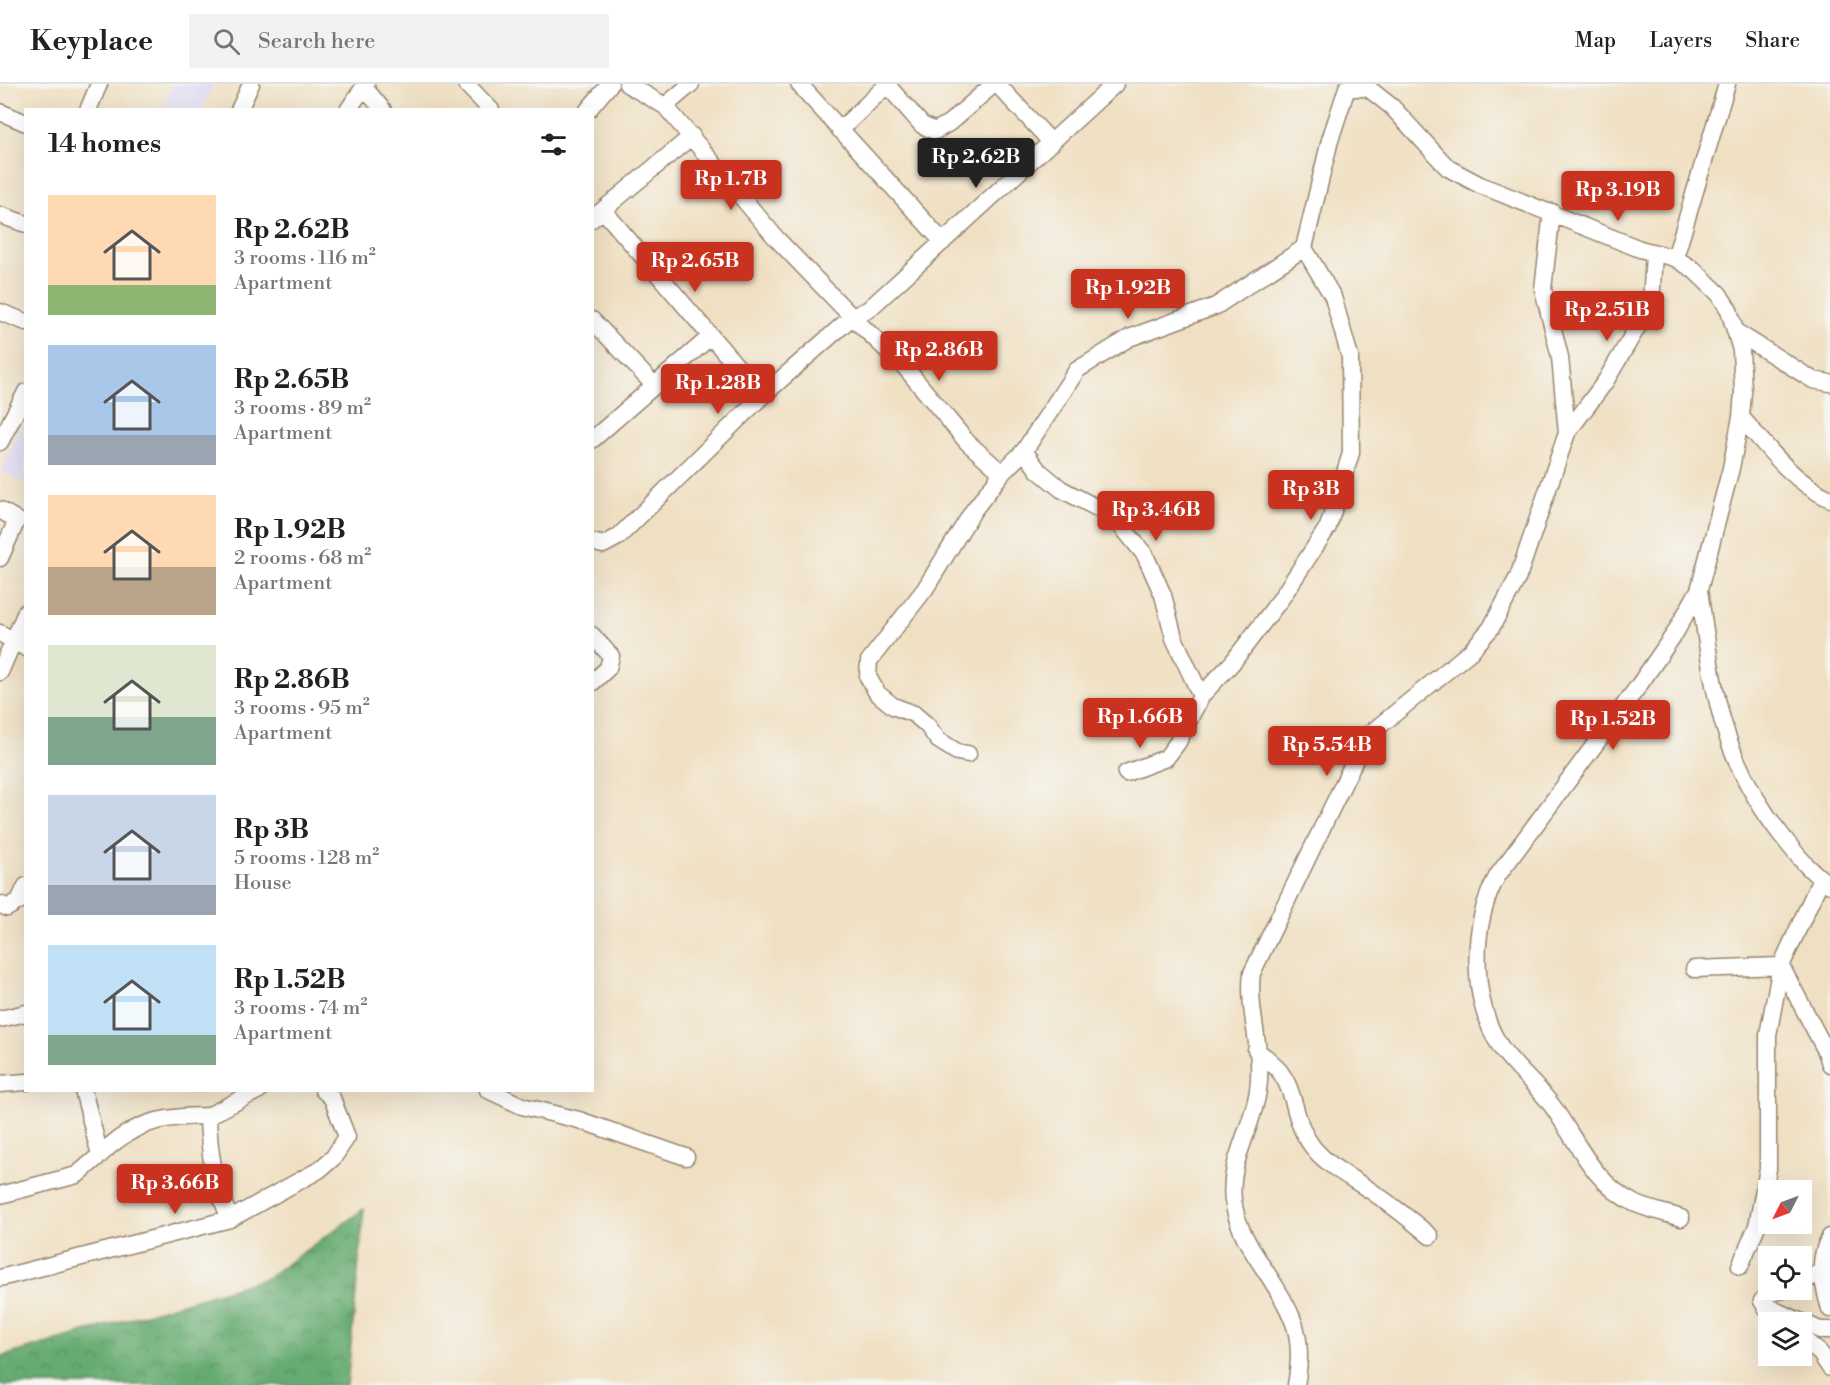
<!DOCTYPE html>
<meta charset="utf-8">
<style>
:root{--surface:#fff;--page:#f2f2f2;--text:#202124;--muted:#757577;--line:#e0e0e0;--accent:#c8321e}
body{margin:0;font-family:"Libre Bodoni",serif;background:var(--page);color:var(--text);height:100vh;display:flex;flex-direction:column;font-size:22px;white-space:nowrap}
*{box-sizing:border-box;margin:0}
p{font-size:20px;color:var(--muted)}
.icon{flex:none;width:33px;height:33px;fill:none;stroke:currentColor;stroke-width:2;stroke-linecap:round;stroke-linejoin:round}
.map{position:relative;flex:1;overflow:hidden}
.panel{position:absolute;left:24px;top:24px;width:570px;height:984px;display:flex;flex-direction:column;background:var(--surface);border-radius:0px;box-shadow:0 6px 24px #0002}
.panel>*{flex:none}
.needle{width:39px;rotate:228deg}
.controls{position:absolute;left:1758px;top:1096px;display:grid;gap:12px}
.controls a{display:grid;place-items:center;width:54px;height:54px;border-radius:0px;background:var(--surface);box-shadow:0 6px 24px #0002;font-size:30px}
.price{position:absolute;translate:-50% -51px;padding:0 14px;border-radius:6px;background:var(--accent);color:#fff;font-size:20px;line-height:39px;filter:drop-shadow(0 2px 3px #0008)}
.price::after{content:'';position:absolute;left:50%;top:36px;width:18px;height:14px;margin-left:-9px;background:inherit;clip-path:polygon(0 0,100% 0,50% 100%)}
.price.current{background:#222;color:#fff}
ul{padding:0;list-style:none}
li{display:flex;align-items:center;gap:18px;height:150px;padding:0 24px}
li span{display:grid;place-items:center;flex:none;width:168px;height:120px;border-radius:0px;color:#555}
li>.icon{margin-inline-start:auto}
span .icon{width:72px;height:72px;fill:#fffc;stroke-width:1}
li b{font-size:26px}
h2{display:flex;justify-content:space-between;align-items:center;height:72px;padding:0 24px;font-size:26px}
header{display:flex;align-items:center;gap:36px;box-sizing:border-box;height:84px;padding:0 30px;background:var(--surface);border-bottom:2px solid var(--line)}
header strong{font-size:28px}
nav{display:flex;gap:33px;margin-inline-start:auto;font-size:21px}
.search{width:420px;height:54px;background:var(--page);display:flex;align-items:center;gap:15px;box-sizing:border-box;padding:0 21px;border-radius:0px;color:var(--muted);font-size:22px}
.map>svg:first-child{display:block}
.built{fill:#dbd6f7}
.forest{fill:url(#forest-crowns);stroke:#506a48;stroke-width:1.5}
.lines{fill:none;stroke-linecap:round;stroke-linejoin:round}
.minor-casing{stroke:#968570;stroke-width:19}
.minor{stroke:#fff;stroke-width:16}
</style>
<header>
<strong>Keyplace</strong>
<div class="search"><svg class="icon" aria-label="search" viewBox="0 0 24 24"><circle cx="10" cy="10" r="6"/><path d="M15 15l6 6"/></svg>Search here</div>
<nav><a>Map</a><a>Layers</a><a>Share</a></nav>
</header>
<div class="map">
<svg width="1830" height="1301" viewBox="0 0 1830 1301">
<defs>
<pattern id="forest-crowns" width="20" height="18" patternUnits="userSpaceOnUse" patternTransform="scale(1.5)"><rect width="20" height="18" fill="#66ab71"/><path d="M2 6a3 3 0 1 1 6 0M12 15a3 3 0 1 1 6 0" fill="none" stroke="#558b5c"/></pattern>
</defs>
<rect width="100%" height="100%" fill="#f6f6f2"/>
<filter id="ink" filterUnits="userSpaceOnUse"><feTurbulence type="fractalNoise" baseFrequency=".0167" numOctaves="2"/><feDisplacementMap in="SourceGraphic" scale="12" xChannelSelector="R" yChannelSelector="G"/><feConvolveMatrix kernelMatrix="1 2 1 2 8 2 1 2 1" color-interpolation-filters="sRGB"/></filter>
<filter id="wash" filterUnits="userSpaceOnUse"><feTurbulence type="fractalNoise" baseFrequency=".008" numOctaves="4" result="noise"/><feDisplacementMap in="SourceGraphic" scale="24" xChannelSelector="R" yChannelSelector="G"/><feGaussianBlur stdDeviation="1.35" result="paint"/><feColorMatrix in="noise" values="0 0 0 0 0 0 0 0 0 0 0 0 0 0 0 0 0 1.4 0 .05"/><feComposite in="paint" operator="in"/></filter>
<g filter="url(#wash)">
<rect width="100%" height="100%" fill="#f0e0c3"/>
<path class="built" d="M174,0H213L202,25H162Z
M25,335V399L2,387Z"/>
<path class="forest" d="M364,1125L347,1301H0V1273L267,1194Z"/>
</g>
<g filter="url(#ink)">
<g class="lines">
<defs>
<path id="minor" d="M466,0L491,26
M627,0L665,22L776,154L852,233L904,282L967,358L1002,389
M799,0L943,158
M997,0L1052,59
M887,1L922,41L935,47L949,39L994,0
M363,2L383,26
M665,22L691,0
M88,26L99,0
M239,26L251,0
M348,26L366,0
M588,26L610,0
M0,28L26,39
M840,46L888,0
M603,126L762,312
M0,131L26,140
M592,135L692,52
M1675,174L1727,0
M0,228L26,238
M592,236L654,301
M1738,249L1813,296L1830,299
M1741,333C1768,364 1792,397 1830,415
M1567,349L1605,298L1651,220L1654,169
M592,356L710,253
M0,358L26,308
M1024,367L1038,386L1061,405L1114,433L1145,471L1163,511L1174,554L1201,612
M0,426L17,436L0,474
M592,458L603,461L618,453L762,312L852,233L869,225L1115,0
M1699,506C1714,605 1718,670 1782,752C1796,770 1811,789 1830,801
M0,549L26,564
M592,551L611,572L608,584L592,599
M0,588L26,528
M968,670L957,668L938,656L927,641L914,630L893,622L877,609L868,593L869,577L925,505L973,427L1002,389L1024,367L1077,286L1129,254L1216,222L1304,164L1330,56L1347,4H1368L1392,23L1448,84L1480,101L1640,165L1675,174L1694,186L1719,210L1729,226L1741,266L1743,308L1741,333L1731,384L1699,506L1675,549L1637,604L1498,791C1470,840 1470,918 1502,965C1516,985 1538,1002 1553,1023C1577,1057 1594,1100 1634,1119C1649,1126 1666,1129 1681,1134
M1126,689L1166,674L1178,658L1201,612L1232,579L1280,516L1328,443L1351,369L1350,273L1333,213L1304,164
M0,820L7,824L19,817L26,802
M1781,882L1826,967L1830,980
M1694,885L1781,882L1821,795
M0,935L26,929
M1256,966C1306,1000 1284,1028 1315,1066C1331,1084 1352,1094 1371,1107C1392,1121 1411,1136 1430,1152
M0,1000L26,998
M83,1006L100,1071C133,1038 163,1032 208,1032C209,1071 214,1098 230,1135
M488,1006L522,1022L579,1036L686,1073
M208,1032L259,1006
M0,1111L77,1091L100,1071
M1830,1153C1816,1177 1823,1199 1830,1225
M1740,1182L1757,1142L1768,1085V951L1781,882
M0,1194L230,1135L319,1086L333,1074L347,1053L332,1014L323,1006
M1802,1199L1829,1182
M1765,1222L1820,1246H1830
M1770,1229L1762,1217L1767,1210L1783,1206
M1802,1254L1820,1269L1830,1284
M1296,1301C1300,1279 1301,1254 1292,1234C1276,1193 1239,1162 1233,1116C1228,1078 1253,1044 1258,1006C1264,967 1247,928 1252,889L1366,653L1471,567L1491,544L1518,493L1567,349L1560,273L1543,205L1552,128"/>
</defs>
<use href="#minor" class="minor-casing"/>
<use href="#minor" class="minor"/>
</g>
</g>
</svg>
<div class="controls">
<a><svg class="needle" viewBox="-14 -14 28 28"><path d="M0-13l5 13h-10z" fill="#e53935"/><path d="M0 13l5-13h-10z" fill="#757577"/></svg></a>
<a><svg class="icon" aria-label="locate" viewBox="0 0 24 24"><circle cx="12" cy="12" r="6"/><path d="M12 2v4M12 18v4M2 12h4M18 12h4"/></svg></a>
<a><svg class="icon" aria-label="layers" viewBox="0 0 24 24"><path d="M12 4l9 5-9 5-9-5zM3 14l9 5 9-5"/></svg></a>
</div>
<b class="price current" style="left:976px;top:105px">Rp 2.62B</b>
<b class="price" style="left:731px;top:127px">Rp 1.7B</b>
<b class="price" style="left:1618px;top:138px">Rp 3.19B</b>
<b class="price" style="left:695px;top:209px">Rp 2.65B</b>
<b class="price" style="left:1128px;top:236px">Rp 1.92B</b>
<b class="price" style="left:1607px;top:258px">Rp 2.51B</b>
<b class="price" style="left:939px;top:298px">Rp 2.86B</b>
<b class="price" style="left:718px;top:331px">Rp 1.28B</b>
<b class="price" style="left:1311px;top:437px">Rp 3B</b>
<b class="price" style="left:1156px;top:458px">Rp 3.46B</b>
<b class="price" style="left:1140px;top:665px">Rp 1.66B</b>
<b class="price" style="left:1613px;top:667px">Rp 1.52B</b>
<b class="price" style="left:1327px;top:693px">Rp 5.54B</b>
<b class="price" style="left:175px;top:1131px">Rp 3.66B</b>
<section class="panel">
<h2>14 homes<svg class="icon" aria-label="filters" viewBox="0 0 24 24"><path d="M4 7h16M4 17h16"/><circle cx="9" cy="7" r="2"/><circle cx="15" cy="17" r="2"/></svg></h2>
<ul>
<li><span style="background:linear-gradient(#ffd9b3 75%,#8fb573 0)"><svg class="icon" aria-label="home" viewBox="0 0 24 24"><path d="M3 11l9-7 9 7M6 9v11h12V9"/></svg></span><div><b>Rp 2.62B</b><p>3 rooms · 116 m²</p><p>Apartment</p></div></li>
<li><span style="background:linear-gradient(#a9c7e8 75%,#9aa5b1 0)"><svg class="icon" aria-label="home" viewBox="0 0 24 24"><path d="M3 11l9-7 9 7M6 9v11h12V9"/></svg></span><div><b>Rp 2.65B</b><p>3 rooms · 89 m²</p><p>Apartment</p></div></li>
<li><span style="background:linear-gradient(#ffd9b3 60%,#b9a48a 0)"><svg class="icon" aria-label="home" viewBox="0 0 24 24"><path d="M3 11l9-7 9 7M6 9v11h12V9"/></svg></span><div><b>Rp 1.92B</b><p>2 rooms · 68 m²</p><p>Apartment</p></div></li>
<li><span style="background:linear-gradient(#dfe7d0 60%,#7fa58c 0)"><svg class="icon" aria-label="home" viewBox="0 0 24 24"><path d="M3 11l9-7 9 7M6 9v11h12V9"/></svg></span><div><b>Rp 2.86B</b><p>3 rooms · 95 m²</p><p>Apartment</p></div></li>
<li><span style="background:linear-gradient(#c9d6e8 75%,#9aa5b1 0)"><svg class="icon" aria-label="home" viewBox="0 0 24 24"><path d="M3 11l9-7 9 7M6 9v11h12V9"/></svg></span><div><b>Rp 3B</b><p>5 rooms · 128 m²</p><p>House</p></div></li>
<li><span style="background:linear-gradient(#bfe0f5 75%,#7fa58c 0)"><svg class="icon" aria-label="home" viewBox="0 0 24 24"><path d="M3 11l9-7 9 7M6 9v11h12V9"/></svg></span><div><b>Rp 1.52B</b><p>3 rooms · 74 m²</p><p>Apartment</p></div></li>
</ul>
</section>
</div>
